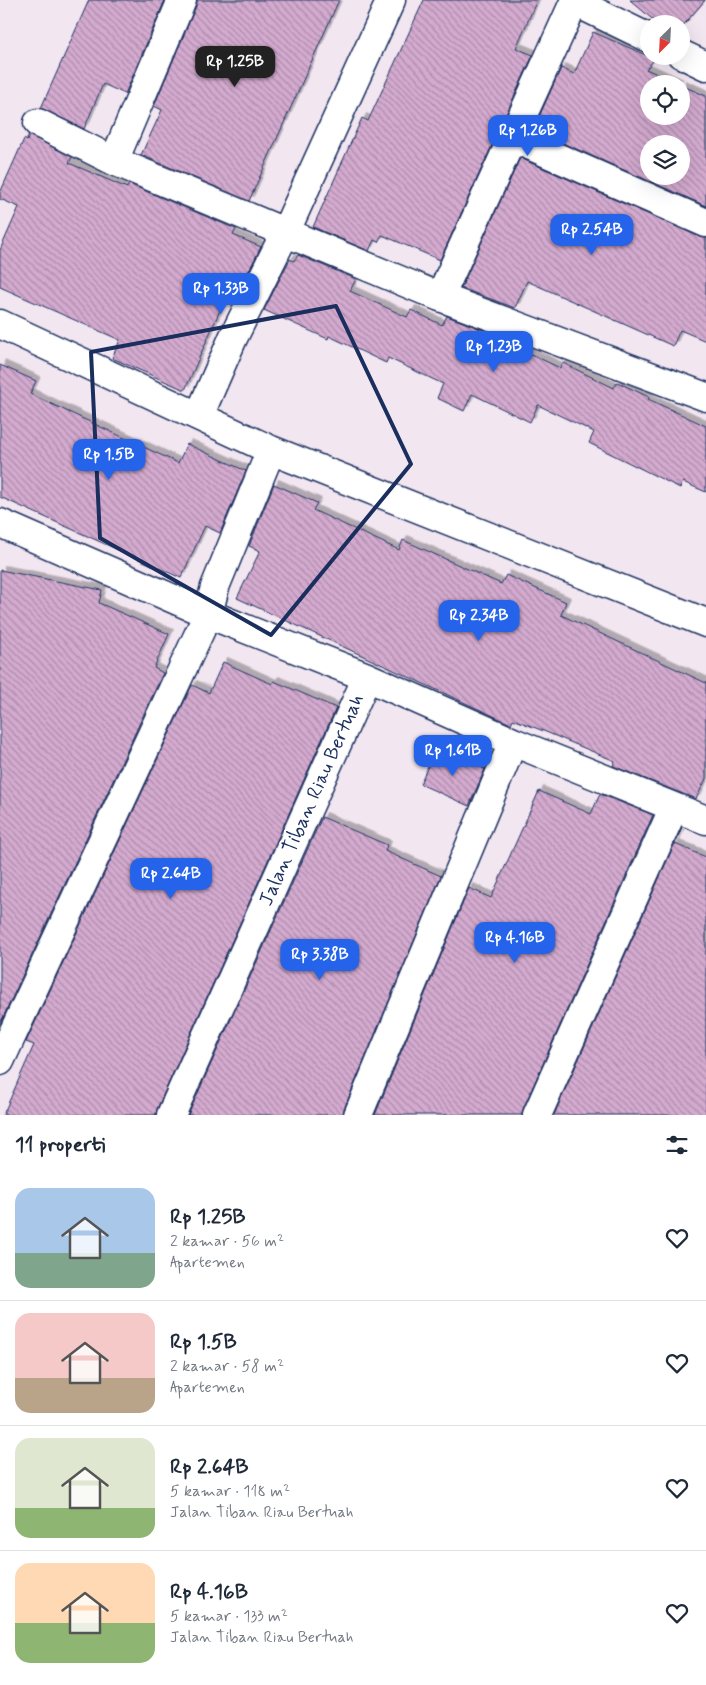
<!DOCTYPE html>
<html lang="id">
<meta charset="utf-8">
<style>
:root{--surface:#fff;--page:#f6f6f7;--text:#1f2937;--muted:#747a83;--line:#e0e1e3;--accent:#2563eb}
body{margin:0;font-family:Mynerve,sans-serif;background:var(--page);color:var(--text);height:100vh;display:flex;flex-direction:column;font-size:19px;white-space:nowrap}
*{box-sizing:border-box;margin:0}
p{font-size:16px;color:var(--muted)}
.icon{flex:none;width:28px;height:28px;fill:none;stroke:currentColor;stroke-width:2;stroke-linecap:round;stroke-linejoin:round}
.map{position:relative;height:1115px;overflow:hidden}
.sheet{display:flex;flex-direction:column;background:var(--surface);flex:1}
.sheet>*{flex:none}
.needle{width:32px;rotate:204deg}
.controls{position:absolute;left:640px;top:15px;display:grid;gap:10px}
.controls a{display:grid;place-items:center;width:50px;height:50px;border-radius:50%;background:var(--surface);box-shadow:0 5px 20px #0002;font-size:25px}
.price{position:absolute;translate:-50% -42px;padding:0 11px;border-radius:10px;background:var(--accent);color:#fff;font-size:16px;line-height:32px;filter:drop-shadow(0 1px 2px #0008)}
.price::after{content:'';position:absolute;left:50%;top:30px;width:15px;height:11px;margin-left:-8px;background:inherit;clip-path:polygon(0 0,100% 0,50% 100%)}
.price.selected{background:#222;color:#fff}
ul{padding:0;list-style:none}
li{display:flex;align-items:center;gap:15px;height:125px;padding:0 15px}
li+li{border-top:1px solid var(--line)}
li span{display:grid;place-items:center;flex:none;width:140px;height:100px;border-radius:15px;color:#555}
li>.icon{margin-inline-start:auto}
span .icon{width:60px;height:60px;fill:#fffc;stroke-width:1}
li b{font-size:21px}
h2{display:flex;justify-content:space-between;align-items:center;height:60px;padding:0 15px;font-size:21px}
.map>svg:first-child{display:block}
.building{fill:url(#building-back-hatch);stroke:#1b2f5e;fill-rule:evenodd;filter:url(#shadow)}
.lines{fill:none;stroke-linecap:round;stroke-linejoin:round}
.street-casing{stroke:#1b2f5e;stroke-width:31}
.street{stroke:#fff;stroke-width:28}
.marked{fill:none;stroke:#1b2f5e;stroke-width:4;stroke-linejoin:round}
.labels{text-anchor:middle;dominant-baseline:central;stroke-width:4;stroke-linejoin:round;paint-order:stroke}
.street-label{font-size:20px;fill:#1b2f5e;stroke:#fff}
</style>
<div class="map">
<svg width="706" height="1115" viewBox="0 0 706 1115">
<defs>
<pattern id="building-back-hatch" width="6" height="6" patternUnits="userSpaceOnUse" patternTransform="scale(1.25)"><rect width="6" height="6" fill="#d4aacf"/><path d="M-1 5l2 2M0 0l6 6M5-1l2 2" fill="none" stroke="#ab8bab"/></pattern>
<filter id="shadow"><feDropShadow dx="4.5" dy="-4.5" stdDeviation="0" flood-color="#0004"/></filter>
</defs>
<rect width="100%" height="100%" fill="#f2e6f1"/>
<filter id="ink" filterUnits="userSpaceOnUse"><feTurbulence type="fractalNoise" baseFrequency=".02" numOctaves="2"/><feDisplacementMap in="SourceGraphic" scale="10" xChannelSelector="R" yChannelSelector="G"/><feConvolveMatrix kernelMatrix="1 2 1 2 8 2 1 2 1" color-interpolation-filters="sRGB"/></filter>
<g filter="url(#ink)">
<path class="building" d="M89,0H165L125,94L103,84L84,129L41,108Z
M197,0H339L249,201L141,155L162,110L154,106L196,6Z
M424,0H537L516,48L533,55L440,260L382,235L378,242L374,240L369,251L313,227L362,118L368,121Z
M630,0H705L681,28V24H658Z
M593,32L655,59L646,69L679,84H649V116H681V85L706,96V206L533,130L561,68L574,74ZM649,144H681V176H649Z
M29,135L72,157L69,163L127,188L129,184L236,229L233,235L261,247L236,296L230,294L226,303L224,301L185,390L112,358L120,340L0,287V250L19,207L0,199V193L24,139L27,141Z
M520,158L700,237L706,238V341L680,330L673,346L527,281L515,308L461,288Z
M298,255L356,279L350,291L407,317L411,310L442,325L447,316L502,337L501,340L560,368L563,363L614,388L617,382L649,397L648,399L706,426V492L683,482L680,488L589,443L594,432L538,405L530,422L472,394L464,411L437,398L443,384L388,358L386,363L329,336L328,339L264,310L290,259L294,261Z
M0,365L36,381L30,394L178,463L187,444L246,471L220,533L205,526L181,578L0,497Z
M274,484L317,503L313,510L399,550L403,540L501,584L506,575L566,602L561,615L706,683V779L696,799L613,766L615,761L546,732L513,719L511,724L237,598L260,551L249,546Z
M0,570L102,590L99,603L169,634L154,668L163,673L0,1024Z
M223,662L272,684L274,681L336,708L157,1109L156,1115H3L34,1045L26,1042L192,685L209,693Z
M436,748L485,769L469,806L420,784Z
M539,791L591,814L600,794L653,815L523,1109L522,1115H375L469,888L491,898Z
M322,817L387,845L385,851L441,876L344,1109L343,1115H188Z
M682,827L675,844L706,857V1115H554Z"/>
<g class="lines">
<defs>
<path id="street" d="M575,2L649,38
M681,54L706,66
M38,123L114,161L440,297L706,397
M513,138L706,223
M114,161L182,0
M440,297L575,0
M0,324L271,450L706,623
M199,416L233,338L285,233L391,0
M0,523L208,614L367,677L513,742L706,820
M0,1061L208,614L215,587L271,450
M171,1115L367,677
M358,1115L513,742
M537,1115L674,807"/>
</defs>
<use href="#street" class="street-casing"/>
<use href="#street" class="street"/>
</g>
</g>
<path class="marked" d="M336,306L411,464L271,635L100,538L91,352Z"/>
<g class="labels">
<g class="street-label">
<text transform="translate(312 800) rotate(-66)">Jalan Tiban Riau Bertuah</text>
</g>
</g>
</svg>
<div class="controls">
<a><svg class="needle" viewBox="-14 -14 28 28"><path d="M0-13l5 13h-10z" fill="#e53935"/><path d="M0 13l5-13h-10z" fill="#747a83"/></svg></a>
<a><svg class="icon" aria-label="locate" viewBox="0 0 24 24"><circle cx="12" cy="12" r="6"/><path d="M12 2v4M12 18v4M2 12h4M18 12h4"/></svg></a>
<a><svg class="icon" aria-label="layers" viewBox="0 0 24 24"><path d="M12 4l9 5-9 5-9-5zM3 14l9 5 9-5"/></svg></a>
</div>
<b class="price selected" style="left:235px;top:88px">Rp 1.25B</b>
<b class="price" style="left:528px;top:157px">Rp 1.26B</b>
<b class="price" style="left:592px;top:256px">Rp 2.54B</b>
<b class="price" style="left:221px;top:315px">Rp 1.33B</b>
<b class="price" style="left:494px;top:373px">Rp 1.23B</b>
<b class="price" style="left:109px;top:481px">Rp 1.5B</b>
<b class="price" style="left:479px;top:642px">Rp 2.34B</b>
<b class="price" style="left:453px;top:777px">Rp 1.61B</b>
<b class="price" style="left:171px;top:900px">Rp 2.64B</b>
<b class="price" style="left:515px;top:964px">Rp 4.16B</b>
<b class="price" style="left:320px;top:981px">Rp 3.38B</b>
</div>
<section class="sheet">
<h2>11 properti<svg class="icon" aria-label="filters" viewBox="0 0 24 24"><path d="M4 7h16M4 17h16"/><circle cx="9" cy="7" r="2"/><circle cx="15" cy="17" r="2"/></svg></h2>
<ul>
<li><span style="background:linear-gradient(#a9c7e8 65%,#7fa58c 0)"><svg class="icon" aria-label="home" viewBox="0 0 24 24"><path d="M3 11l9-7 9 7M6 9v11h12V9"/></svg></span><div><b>Rp 1.25B</b><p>2 kamar · 56 m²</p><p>Apartemen</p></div><svg class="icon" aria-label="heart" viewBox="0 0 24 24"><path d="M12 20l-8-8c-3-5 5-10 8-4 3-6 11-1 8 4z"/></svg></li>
<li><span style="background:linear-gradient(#f6c9c9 65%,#b9a48a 0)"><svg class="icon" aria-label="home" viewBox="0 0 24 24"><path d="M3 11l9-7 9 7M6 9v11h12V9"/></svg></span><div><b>Rp 1.5B</b><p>2 kamar · 58 m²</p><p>Apartemen</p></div><svg class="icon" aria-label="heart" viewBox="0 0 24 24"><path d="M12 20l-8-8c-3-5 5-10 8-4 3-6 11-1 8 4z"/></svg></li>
<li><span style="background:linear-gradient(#dfe7d0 70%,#8fb573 0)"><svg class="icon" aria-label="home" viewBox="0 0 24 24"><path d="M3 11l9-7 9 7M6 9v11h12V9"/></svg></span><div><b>Rp 2.64B</b><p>5 kamar · 118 m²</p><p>Jalan Tiban Riau Bertuah</p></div><svg class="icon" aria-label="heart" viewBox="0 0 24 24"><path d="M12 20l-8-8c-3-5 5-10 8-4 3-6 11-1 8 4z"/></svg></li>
<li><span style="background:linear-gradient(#ffd9b3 60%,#8fb573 0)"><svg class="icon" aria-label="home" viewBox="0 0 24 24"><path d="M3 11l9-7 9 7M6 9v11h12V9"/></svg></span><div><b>Rp 4.16B</b><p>5 kamar · 133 m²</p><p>Jalan Tiban Riau Bertuah</p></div><svg class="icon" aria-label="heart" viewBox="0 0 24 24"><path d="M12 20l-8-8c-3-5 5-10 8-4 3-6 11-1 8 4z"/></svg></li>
</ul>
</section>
